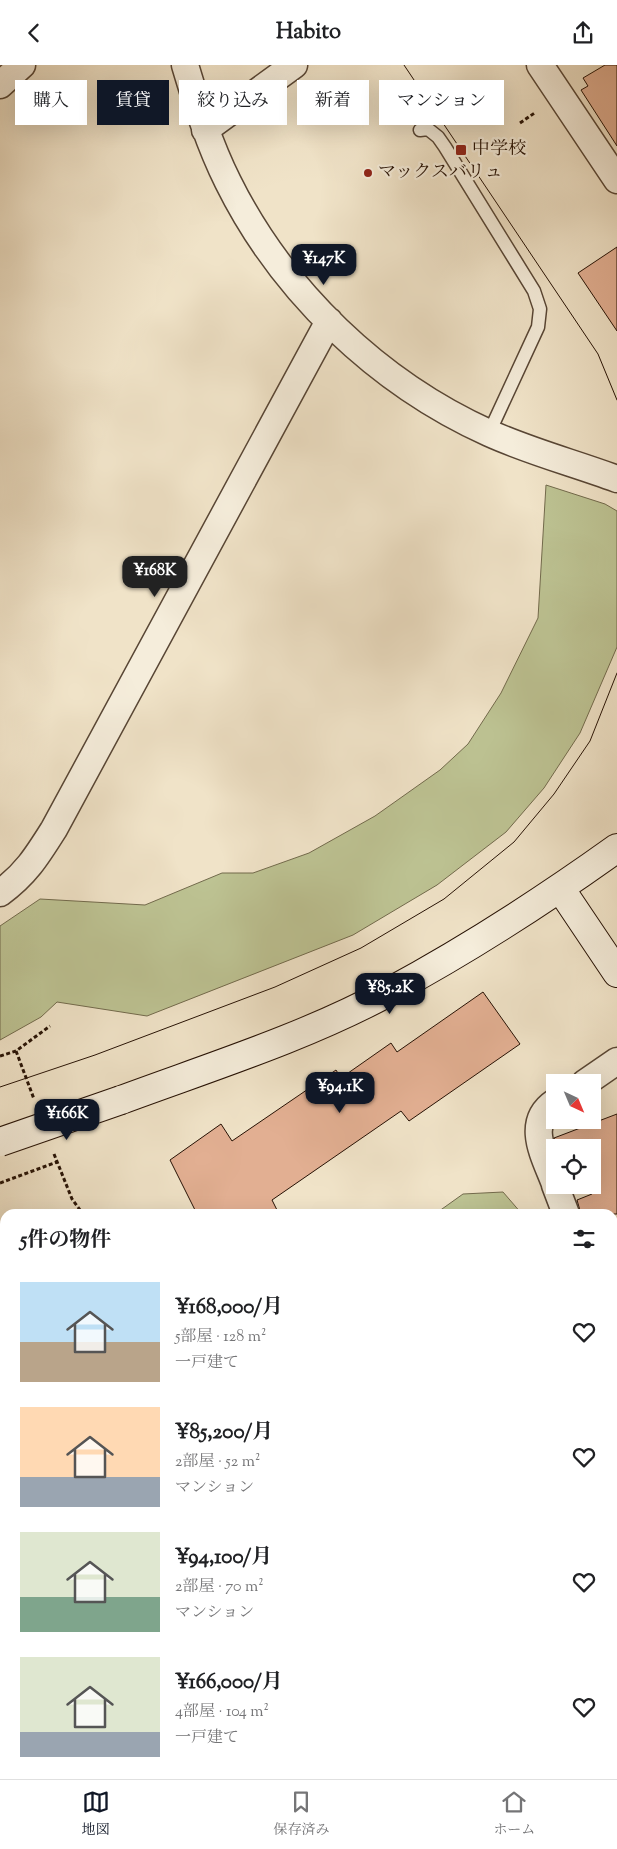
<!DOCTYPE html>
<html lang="ja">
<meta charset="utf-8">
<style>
:root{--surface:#fff;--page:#f6f6f6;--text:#202124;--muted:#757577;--line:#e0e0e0;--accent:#111827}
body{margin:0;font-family:"Sorts Mill Goudy","Noto Serif JP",serif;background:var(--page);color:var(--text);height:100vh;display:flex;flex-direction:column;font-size:19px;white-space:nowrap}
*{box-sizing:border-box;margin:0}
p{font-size:16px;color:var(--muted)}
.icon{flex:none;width:28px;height:28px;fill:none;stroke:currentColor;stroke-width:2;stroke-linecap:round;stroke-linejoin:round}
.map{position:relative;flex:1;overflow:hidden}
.sheet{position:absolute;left:0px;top:1144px;width:618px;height:571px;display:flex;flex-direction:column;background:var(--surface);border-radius:15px 15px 0 0;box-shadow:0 5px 20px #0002}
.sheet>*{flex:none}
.banner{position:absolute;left:15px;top:15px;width:588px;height:45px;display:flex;gap:10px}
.needle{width:32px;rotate:136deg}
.fabs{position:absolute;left:546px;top:1009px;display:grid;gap:10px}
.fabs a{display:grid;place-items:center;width:55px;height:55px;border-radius:0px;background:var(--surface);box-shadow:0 5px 20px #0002;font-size:25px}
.price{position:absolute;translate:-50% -42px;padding:0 11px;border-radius:10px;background:var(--accent);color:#fff;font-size:16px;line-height:32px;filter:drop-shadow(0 1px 2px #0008)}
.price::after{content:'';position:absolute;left:50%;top:30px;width:15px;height:11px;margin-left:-8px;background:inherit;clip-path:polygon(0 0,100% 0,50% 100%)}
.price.selected{background:#222;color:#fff}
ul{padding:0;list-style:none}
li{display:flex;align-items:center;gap:15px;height:125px;padding:0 20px}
li span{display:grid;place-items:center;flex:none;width:140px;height:100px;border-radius:0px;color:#555}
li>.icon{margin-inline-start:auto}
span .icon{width:60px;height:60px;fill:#fffc;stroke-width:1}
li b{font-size:21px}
h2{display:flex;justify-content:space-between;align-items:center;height:60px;padding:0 20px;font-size:21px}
.pill{padding:0 18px;border-radius:0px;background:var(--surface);box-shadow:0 5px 20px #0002;font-size:18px;line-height:45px}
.pill.selected{background:var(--accent);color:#fff}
header{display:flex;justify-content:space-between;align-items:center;height:65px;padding:0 20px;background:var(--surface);font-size:22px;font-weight:800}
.menu{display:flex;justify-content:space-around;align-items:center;height:70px;border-top:1px solid var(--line);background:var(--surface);font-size:14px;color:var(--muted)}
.menu a{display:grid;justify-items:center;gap:2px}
.menu .selected{color:var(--accent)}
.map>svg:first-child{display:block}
.green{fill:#bdc393;stroke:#726a4c}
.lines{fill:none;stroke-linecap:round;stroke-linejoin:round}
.stream{stroke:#6f7775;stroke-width:9}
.building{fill:#e2af92;stroke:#261104}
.lane-casing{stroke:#584635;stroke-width:15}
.street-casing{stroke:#584635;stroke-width:29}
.secondary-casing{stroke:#261104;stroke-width:30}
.path{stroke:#261104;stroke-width:3;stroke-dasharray:4 2.5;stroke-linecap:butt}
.lane{stroke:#f5eddb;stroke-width:12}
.street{stroke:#f5eddb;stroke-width:26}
.secondary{stroke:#f5eddb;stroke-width:28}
.tram{stroke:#261104;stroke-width:1}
.secondary-bridge-casing{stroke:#261104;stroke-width:30;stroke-linecap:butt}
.secondary-bridge{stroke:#f5eddb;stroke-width:28}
.poi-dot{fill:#8f2418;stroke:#f5eddb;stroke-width:2}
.labels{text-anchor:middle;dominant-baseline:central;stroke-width:4.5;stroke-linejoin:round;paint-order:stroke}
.poi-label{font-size:18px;fill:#261104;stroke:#f5eddb;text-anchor:start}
</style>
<header><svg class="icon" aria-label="back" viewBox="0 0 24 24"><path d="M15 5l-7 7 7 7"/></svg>Habito<svg class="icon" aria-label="share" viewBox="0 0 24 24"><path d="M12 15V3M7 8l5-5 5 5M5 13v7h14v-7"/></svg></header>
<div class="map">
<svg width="617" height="1714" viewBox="0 0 617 1714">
<rect width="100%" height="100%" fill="#f0e3c8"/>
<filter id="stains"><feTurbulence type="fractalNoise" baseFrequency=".004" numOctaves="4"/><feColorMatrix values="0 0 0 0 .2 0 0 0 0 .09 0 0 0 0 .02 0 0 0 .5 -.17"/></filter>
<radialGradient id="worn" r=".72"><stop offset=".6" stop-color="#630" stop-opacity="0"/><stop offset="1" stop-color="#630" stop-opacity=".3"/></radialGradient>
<path class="green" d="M546,420L605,439L617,446V582L580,668L544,723L506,767L437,820L353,870L147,951L57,937L41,952L0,975V861L40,834L145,840L222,808H253L309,788L375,751L440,705L468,679L501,628L538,553Z
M503,1127L522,1149H435L463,1129Z
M612,1365L617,1381V1682L613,1684Z
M613,1698L616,1714H334L333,1710H612Z"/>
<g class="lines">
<path class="stream" d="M0,1392H5"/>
</g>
<path class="building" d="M605,0H617V81L581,25L588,21L583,13Z
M617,182V266L578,208Z
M483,927L520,979L409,1056L401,1046L272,1135L279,1149H197L170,1095L221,1059L232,1076L336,1005L341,1013L391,978L397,987Z
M617,1049V1149H581L577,1135L592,1129V1082H557L554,1073Z"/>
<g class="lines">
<defs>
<path id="lane" d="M420,65L428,64L438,72L445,82L534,226L540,244L538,262L489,368"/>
<path id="street" d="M185,0C197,40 209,79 228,117C282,226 378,318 489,368C531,387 574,398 617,414
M540,0L617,115
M0,20L22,0
M205,65L294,0
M0,828C26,809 37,791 54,764L329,256
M585,1018L617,996
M555,1037C524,1058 545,1092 555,1119
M555,1120L566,1149
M612,1273L617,1285"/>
<path id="secondary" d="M560,823L617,908
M121,1035C210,1002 303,973 387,928C467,885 543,836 617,783"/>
</defs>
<use href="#lane" class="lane-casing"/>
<use href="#street" class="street-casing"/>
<use href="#secondary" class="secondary-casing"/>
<path class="path" d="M520,58L536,47
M16,986L34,1034
M0,991L16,986L50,961
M54,1089L72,1134L83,1149
M0,1118L57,1097
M0,1657L5,1656"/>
<use href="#lane" class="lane"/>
<use href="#street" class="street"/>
<use href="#secondary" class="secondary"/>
<path class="tram" d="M404,0L598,289L617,335
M0,1022L95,990L275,922L361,883L444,834L514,777L554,729L590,676L617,608"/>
<defs>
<path id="secondary-bridge" d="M0,1077L121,1035"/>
</defs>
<use href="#secondary-bridge" class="secondary-bridge-casing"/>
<use href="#secondary-bridge" class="secondary-bridge"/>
</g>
<g class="poi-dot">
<rect x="455" y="79" width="12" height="12" rx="2.5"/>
<circle cx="368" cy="108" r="5"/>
</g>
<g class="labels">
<g class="poi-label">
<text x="472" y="85">中学校</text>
<text x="378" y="108">マックスバリュ</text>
</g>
</g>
<rect width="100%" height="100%" filter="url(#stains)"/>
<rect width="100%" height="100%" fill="url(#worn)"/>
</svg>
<div class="fabs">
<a><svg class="needle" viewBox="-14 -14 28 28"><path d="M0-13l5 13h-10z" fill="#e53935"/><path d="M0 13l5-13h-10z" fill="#757577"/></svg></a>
<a><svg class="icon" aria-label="locate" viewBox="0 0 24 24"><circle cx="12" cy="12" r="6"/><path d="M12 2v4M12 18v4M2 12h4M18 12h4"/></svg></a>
</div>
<b class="price" style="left:324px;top:221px">¥147K</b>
<b class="price selected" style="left:155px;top:533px">¥168K</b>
<b class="price" style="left:390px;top:950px">¥85.2K</b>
<b class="price" style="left:340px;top:1049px">¥94.1K</b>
<b class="price" style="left:67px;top:1076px">¥166K</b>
<div class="banner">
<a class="pill">購入</a>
<a class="pill selected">賃貸</a>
<a class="pill">絞り込み</a>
<a class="pill">新着</a>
<a class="pill">マンション</a>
</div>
<section class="sheet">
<h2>5件の物件<svg class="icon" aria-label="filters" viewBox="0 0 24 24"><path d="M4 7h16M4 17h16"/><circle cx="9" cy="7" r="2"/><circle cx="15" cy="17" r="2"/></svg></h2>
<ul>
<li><span style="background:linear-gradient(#bfe0f5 60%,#b9a48a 0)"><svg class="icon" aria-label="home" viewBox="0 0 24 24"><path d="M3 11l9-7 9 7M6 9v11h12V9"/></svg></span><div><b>¥168,000/月</b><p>5部屋 · 128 m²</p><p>一戸建て</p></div><svg class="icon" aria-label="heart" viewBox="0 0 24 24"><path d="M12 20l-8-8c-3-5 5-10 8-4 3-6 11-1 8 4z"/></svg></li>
<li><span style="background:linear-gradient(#ffd9b3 70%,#9aa5b1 0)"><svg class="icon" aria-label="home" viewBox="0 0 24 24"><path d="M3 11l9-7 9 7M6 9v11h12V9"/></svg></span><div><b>¥85,200/月</b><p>2部屋 · 52 m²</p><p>マンション</p></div><svg class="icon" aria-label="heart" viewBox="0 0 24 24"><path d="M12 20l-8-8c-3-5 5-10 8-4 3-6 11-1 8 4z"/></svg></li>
<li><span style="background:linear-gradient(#dfe7d0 65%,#7fa58c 0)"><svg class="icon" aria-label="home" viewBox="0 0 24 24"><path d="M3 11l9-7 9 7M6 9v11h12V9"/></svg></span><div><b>¥94,100/月</b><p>2部屋 · 70 m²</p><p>マンション</p></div><svg class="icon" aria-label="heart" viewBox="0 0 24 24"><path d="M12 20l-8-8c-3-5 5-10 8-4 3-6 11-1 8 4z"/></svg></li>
<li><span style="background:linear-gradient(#dfe7d0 75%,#9aa5b1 0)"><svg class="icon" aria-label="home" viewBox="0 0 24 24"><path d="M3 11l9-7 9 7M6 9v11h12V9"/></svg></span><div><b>¥166,000/月</b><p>4部屋 · 104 m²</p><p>一戸建て</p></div><svg class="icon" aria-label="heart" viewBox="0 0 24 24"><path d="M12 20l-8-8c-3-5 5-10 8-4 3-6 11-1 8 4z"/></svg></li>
</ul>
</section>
</div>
<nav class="menu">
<a class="selected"><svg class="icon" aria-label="map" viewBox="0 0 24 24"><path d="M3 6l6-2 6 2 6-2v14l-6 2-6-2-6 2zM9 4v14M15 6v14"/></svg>地図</a>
<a><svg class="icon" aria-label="saved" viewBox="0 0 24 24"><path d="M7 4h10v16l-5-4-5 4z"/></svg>保存済み</a>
<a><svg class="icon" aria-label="home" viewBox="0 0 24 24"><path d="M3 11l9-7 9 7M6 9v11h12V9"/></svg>ホーム</a>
</nav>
